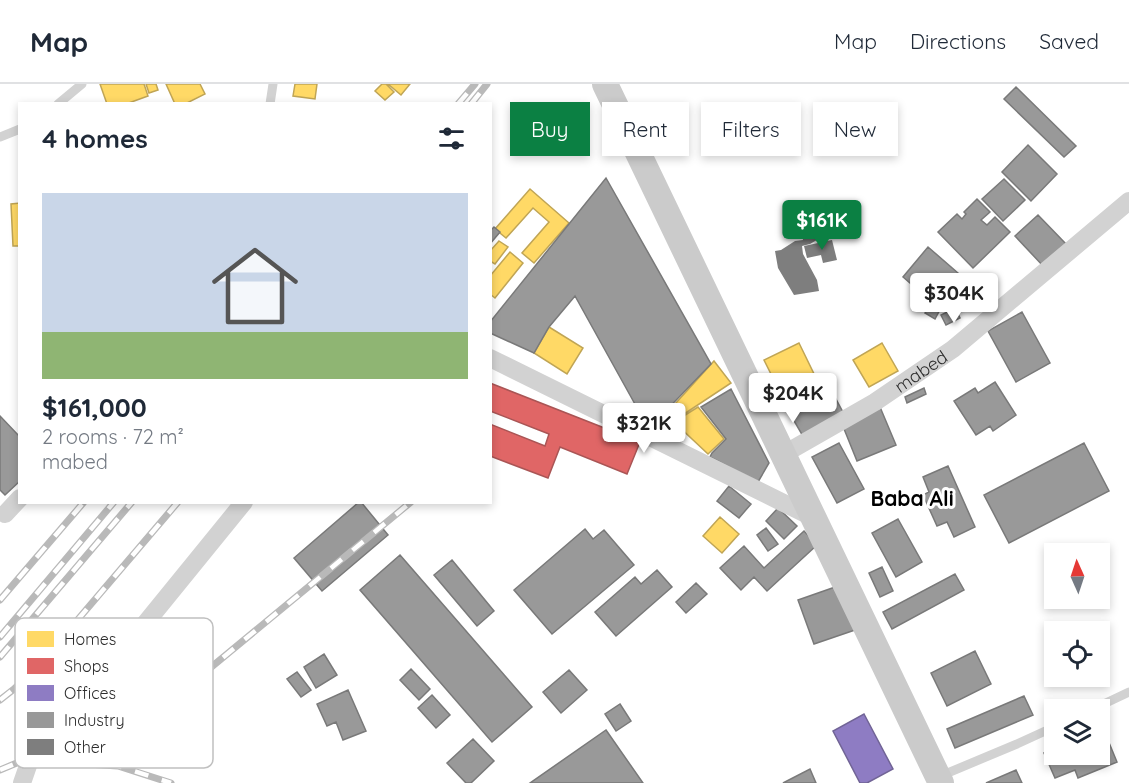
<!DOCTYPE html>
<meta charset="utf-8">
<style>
:root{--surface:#fff;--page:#f6f6f7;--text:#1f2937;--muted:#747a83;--line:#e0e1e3;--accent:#0b8043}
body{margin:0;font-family:Quicksand,sans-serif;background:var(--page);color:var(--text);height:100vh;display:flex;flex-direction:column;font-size:22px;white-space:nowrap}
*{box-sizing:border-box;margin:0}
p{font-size:20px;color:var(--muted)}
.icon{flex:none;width:33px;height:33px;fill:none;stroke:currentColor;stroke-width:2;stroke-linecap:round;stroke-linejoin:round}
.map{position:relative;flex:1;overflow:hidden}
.panel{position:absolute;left:18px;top:18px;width:474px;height:402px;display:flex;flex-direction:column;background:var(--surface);border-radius:0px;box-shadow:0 3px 9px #0003}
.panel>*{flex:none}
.top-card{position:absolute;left:510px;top:18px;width:528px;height:54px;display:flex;gap:12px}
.needle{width:39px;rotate:357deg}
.buttons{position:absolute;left:1044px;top:459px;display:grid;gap:12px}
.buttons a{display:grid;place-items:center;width:66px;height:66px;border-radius:0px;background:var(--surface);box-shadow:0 3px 9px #0003;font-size:30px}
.price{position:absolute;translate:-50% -51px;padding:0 14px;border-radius:6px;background:#fff;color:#222;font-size:20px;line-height:39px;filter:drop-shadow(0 2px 3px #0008)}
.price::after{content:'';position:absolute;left:50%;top:36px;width:18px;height:14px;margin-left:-9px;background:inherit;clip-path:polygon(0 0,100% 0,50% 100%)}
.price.active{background:var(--accent);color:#fff}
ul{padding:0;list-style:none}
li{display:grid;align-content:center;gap:12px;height:318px;padding:0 24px}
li+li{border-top:2px solid var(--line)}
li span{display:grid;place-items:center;height:186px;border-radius:0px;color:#555}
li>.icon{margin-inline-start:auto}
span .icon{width:108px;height:108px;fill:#fffc;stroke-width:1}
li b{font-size:26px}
h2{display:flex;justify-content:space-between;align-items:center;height:72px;padding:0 24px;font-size:26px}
.chip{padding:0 21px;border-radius:0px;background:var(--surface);box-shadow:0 3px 9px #0003;font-size:21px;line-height:54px}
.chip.active{background:var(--accent);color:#fff}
header{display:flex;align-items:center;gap:36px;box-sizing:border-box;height:84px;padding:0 30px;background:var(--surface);border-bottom:2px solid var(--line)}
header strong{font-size:28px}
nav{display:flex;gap:33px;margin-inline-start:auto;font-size:21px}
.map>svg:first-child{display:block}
.homes{fill:#ffd966;stroke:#c0a555;stroke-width:1.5}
.shops{fill:#e06666;stroke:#a55;stroke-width:1.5}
.offices{fill:#8e7cc3;stroke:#716496;stroke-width:1.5}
.industry{fill:#999;stroke:#797979;stroke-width:1.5}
.building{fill:#7e7e7e}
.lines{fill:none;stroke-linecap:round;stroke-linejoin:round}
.service{stroke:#d2d2d2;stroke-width:9}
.minor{stroke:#d2d2d2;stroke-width:18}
.secondary{stroke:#cbcbcb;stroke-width:26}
.rail-casing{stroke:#b9b9b9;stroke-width:7}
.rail{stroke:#fff;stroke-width:4.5;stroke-dasharray:14;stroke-linecap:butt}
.labels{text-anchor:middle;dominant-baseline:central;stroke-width:6;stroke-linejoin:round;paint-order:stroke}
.street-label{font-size:18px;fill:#2d2d2d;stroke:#fff}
.quarter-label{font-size:21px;font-weight:bold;fill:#000;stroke:#fff}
.key{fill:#fff;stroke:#c0c0c0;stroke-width:1.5}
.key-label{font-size:16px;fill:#2d2d2d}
</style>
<header>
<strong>Map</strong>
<nav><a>Map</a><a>Directions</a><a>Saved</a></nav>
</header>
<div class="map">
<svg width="1129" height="699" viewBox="0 0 1129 699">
<rect width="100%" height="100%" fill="#fff"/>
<path class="homes" d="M100,0H144L148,12L126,20H107Z
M146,0H156L158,6L149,9Z
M166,0H200L205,10L185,20H175Z
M295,0H317L315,15L293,12Z
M382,0H386L394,8L385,16L375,7Z
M388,0H410L401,11Z
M530,105L569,139L534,179L522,169L549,138L533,124L506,154L495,145Z
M20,119V162H13L11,120Z
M499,157L508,163L495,180L490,177V167Z
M510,168L523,179L495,214L490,210V192Z
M549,243L583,264L567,290L534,269Z
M799,259L816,294L781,310L764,276Z
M882,259L898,287L869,303L853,276Z
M714,277L731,299L672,338L665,331Z
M698,323L724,355L708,370L674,338Z
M720,433L739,450L722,469L703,452Z"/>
<path class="shops" d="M490,299L640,358L627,390L560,363L548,394L490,372V340L545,362L549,350L490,327Z"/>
<path class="offices" d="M864,630L893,685L867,699H860L833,647Z"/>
<path class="industry" d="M1016,3L1076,62L1064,73L1004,15Z
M1028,61L1057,90L1031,117L1002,88Z
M606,94L711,280L658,335L640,331L636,322L575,212L549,243L534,269L490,249V238Z
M1004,95L1025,116L1003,137L982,115Z
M977,115L990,128L981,136L987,141L995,133L1010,148L973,184L938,148L957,130L962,135L966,130L964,128Z
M1038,131L1067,161L1044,183L1015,152Z
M494,143L500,148L490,160V147Z
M928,163L958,189L933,219L903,193Z
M934,215L943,220L935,235L925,229Z
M955,224L960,234L946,241L941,231Z
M1022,228L1050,279L1016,298L988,247Z
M995,298L1016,331L993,347L990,342L976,351L954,317L975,304L978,309Z
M828,300L845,332L804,354L786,323Z
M924,304L926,310L907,319L905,313Z
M731,305L769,379L758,398L710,373L712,369L726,355L701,323Z
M880,323L896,361L857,377L842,340Z
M0,332L20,353V397L5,411L0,406Z
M839,359L864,405L837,419L812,373Z
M1084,359L1109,407L1009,459L984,411Z
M948,382L975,443L954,453L947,438L937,442L923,411L929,408L923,393Z
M729,402L751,420L739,434L717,417Z
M359,418H361L388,451L322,507L294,474Z
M778,424L797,442L784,455L766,437Z
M898,435L922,478L896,493L872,449Z
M766,444L778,460L768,467L757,451Z
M585,445L593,455L604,446L634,481L552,550L514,506Z
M804,447L817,461L767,507L754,493L741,506L720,484L744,462L764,484Z
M400,471L532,623L492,658L360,506Z
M452,476L494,527L477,542L434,491Z
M882,483L893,507L880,513L869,489Z
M657,486L672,503L616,552L595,528L635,493L641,500Z
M955,490L964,506L892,545L883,528Z
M696,499L707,510L686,529L676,518Z
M838,502L855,546L814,560L798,516Z
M975,567L991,600L947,622L931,589Z
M324,570L337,591L316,604L304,583Z
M411,585L430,605L419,616L400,596Z
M569,586L587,606L561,629L543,608Z
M297,588L311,606L301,613L287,595Z
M348,606L366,647L343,656L336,638L327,642L317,620Z
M432,611L450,631L436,644L418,624Z
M1024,612L1033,631L955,664L947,645Z
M620,620L631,637L616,647L605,630Z
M1103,644L1117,678L1078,694L1075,686L1055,694L1044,669L1054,665V670H1100V646Z
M606,646L643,699H530Z
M473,655L494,677L471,699H466L447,679Z
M810,685L816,699H783Z
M1016,686L1022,699H986Z"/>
<path class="building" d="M819,137L827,150L810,160L802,162L803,170L817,196L819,207L794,211L778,184L775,167L781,166L795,157L803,156L801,145L814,138Z
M832,156L837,176L823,179L821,171L807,174L804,162Z"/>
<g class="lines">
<path class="service" d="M58,20L82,0
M270,20L273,0
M0,53L20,45
M1091,626L1129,608
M938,693L1017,660L1054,643"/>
<g class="minor">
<path d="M490,274L814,434"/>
<path id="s1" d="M784,370L875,318L953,265L1129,117"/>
<path d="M5,430L20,414"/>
<path d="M22,699L31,673L131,557L244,418"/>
</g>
<path class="secondary" d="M605,0L941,699"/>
<defs>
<path id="rail" d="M458,20L475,0
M471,20L487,0
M0,516L84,418
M0,553L114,418
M0,573L132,418
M0,616L14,605L40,580L178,418
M24,681L72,679L118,682L171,699
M0,686L31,673L76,659L109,645L154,624L186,604L411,418"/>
</defs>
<use href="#rail" class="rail-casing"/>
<use href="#rail" class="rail"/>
</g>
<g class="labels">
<g class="street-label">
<text stroke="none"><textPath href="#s1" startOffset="160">mabed</textPath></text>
</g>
<g class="quarter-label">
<text x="912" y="414">Baba Ali</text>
</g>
</g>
<rect x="15" y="534" width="198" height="150" rx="9" class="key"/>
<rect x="27" y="547" width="27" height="16" fill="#ffd966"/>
<rect x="27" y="574" width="27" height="16" fill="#e06666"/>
<rect x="27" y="601" width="27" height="16" fill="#8e7cc3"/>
<rect x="27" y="628" width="27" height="16" fill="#999"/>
<rect x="27" y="655" width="27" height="16" fill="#7e7e7e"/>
<g class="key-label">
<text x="64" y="561">Homes</text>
<text x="64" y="588">Shops</text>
<text x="64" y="615">Offices</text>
<text x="64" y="642">Industry</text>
<text x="64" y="669">Other</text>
</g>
</svg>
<div class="buttons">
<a><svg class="needle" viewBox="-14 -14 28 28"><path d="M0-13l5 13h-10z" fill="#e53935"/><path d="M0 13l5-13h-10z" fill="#747a83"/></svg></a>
<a><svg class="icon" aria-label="locate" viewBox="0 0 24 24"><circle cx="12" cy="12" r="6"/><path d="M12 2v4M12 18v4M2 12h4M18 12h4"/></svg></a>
<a><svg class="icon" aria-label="layers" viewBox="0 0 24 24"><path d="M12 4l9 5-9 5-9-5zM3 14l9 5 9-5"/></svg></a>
</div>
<b class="price active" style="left:822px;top:167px">$161K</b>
<b class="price" style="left:954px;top:240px">$304K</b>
<b class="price" style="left:793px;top:340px">$204K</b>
<b class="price" style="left:644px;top:370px">$321K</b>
<div class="top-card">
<a class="chip active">Buy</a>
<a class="chip">Rent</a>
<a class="chip">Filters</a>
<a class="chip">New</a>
</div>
<section class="panel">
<h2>4 homes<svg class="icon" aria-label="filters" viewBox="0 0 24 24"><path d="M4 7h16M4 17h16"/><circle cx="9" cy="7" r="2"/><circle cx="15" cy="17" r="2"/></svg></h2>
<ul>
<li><span style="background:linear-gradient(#c9d6e8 75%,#8fb573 0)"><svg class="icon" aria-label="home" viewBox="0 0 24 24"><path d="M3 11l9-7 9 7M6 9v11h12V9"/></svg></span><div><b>$161,000</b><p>2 rooms · 72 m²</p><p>mabed</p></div></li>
</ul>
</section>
</div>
